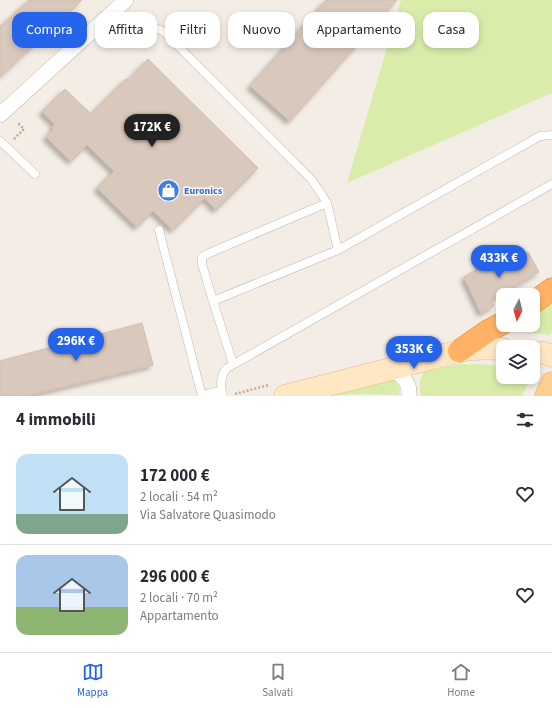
<!DOCTYPE html>
<html lang="it">
<meta charset="utf-8">
<style>
:root{--surface:#fff;--page:#f2f2f3;--text:#2b2b33;--muted:#7c7c81;--line:#e1e1e2;--accent:#2563eb}
body{margin:0;font-family:"Source Sans 3",sans-serif;background:var(--page);color:var(--text);height:100vh;display:flex;flex-direction:column;font-size:15px;white-space:nowrap}
*{box-sizing:border-box;margin:0}
p{font-size:13px;color:var(--muted)}
.icon{flex:none;width:22px;height:22px;fill:none;stroke:currentColor;stroke-width:2;stroke-linecap:round;stroke-linejoin:round}
.map{position:relative;height:396px;overflow:hidden}
.details{display:flex;flex-direction:column;background:var(--surface);flex:1}
.details>*{flex:none}
.banner{position:absolute;left:12px;top:12px;width:528px;height:36px;display:flex;gap:8px}
.needle{width:26px;rotate:186deg}
.tools{position:absolute;left:496px;top:288px;display:grid;gap:8px}
.tools a{display:grid;place-items:center;width:44px;height:44px;border-radius:8px;background:var(--surface);box-shadow:0 2px 6px #0003;font-size:20px}
.price{position:absolute;translate:-50% -34px;padding:0 9px;border-radius:14px;background:var(--accent);color:#fff;font-size:13px;line-height:26px;filter:drop-shadow(0 1px 2px #0008)}
.price::after{content:'';position:absolute;left:50%;top:24px;width:12px;height:9px;margin-left:-6px;background:inherit;clip-path:polygon(0 0,100% 0,50% 100%)}
.price.current{background:#222;color:#fff}
ul{padding:0;list-style:none}
li{display:flex;align-items:center;gap:12px;height:100px;padding:0 16px}
li+li{border-top:1px solid var(--line)}
li span{display:grid;place-items:center;flex:none;width:112px;height:80px;border-radius:12px;color:#555}
li>.icon{margin-inline-start:auto}
span .icon{width:48px;height:48px;fill:#fffc;stroke-width:1}
li b{font-size:17px}
h2{display:flex;justify-content:space-between;align-items:center;height:48px;padding:0 16px;font-size:17px}
.tag{padding:0 14px;border-radius:12px;background:var(--surface);box-shadow:0 2px 6px #0003;font-size:14px;line-height:36px}
.tag.current{background:var(--accent);color:#fff}
.tab-bar{display:flex;justify-content:space-around;align-items:center;height:56px;border-top:1px solid var(--line);background:var(--surface);font-size:11px;color:var(--muted)}
.tab-bar a{display:grid;justify-items:center;gap:2px}
.tab-bar .current{color:var(--accent)}
.map>svg:first-child{display:block}
.green{fill:#d9ecaa}
.building{fill:#d9c9bc;stroke:#d2bdac;filter:url(#shadow)}
.lines{fill:none;stroke-linecap:round;stroke-linejoin:round}
.lane-casing{stroke:#c3b6aa;stroke-width:9}
.street-casing{stroke:#c3b6aa;stroke-width:16}
.secondary-casing{stroke:#dbbc93;stroke-width:23}
.primary-casing{stroke:#eda859;stroke-width:23}
.highway-casing{stroke:#ea8229;stroke-width:23}
.path{stroke:#c3ac97;stroke-width:2.5;stroke-dasharray:2 2;stroke-linecap:butt}
.lane{stroke:#fff;stroke-width:8}
.street{stroke:#fff;stroke-width:15}
.secondary{stroke:#ffe7c4;stroke-width:22}
.primary{stroke:#ffce93;stroke-width:22}
.highway{stroke:#ffb265;stroke-width:22}
.labels{text-anchor:middle;dominant-baseline:central;stroke-width:3;stroke-linejoin:round;paint-order:stroke}
.shop-label{font-size:10px;font-weight:bold;fill:#366cbe;stroke:#fff;text-anchor:start}
</style>
<div class="map">
<svg width="552" height="396" viewBox="0 0 552 396">
<defs>
<filter id="shadow"><feDropShadow dx="-3.5" dy="3.5" stdDeviation="2" flood-color="#0004"/></filter>
</defs>
<rect width="100%" height="100%" fill="#f4ede5"/>
<path class="green" d="M401,0H552V93L347,183Z
M552,303V332L549,335L519,331L524,325H533V318Z
M460,364L503,365V377H532L522,396H422L420,393V381L424,371Z
M394,379L400,389L399,395C388,395 376,394 364,394C352,394 337,396 326,394Z"/>
<path class="building" d="M29,0H82L0,77V27Z
M326,0H397L290,121L250,86Z
M148,59L258,168L216,210L205,198L173,230L153,211L137,227L97,188L114,171L87,145L71,161L46,137L53,129L52,128L55,124L42,112L65,89L91,114L126,79L128,80Z
M528,252L539,272L491,300L494,306L481,313L464,277L503,254L509,263Z
M142,323L153,365L26,396H0V361Z"/>
<g class="lines">
<defs>
<path id="lane" d="M145,27C153,27 158,28 164,32L311,179L322,195L327,203L338,250
M0,141L35,174
M159,230L202,396
M213,301L202,264V257L207,254L327,203
M233,364L213,301L338,250L540,136L552,135
M202,395L221,391
M223,396C220,386 220,376 227,368L552,184"/>
<path id="street" d="M0,115L126,0
M387,370C401,372 410,381 409,396"/>
<path id="secondary" d="M533,352L544,353L552,356
M285,396L387,370L459,351C474,348 488,348 503,349"/>
<path id="primary" d="M546,396L552,383"/>
<path id="highway" d="M533,303L552,289
M459,351L488,331L503,323"/>
</defs>
<use href="#lane" class="lane-casing"/>
<use href="#street" class="street-casing"/>
<use href="#secondary" class="secondary-casing"/>
<use href="#primary" class="primary-casing"/>
<use href="#highway" class="highway-casing"/>
<path class="path" d="M14,139L24,129L17,122
M235,394L269,385"/>
<use href="#lane" class="lane"/>
<use href="#street" class="street"/>
<use href="#secondary" class="secondary"/>
<use href="#primary" class="primary"/>
<use href="#highway" class="highway"/>
</g>
<defs>
<symbol id="shop-disc" viewBox="-11 -11 22 22"><circle r="9.5" fill="#3f7fe0" stroke="#fff"/><path d="M-5-2.5h2.3a2.7 3.5 0 0 1 5.4 0H5L5.5 6h-11ZM-1.5-2.5h3a1.5 2.3 0 0 0-3 0Z" fill="#fff"/></symbol>
</defs>
<g fill-rule="evenodd">
<use href="#shop-disc" x="156" y="178" width="25" height="25"/>
</g>
<g class="labels">
<g class="shop-label">
<text x="184" y="191">Euronics</text>
</g>
</g>
</svg>
<div class="tools">
<a><svg class="needle" viewBox="-14 -14 28 28"><path d="M0-13l5 13h-10z" fill="#e53935"/><path d="M0 13l5-13h-10z" fill="#7c7c81"/></svg></a>
<a><svg class="icon" aria-label="layers" viewBox="0 0 24 24"><path d="M12 4l9 5-9 5-9-5zM3 14l9 5 9-5"/></svg></a>
</div>
<b class="price current" style="left:152px;top:148px">172K €</b>
<b class="price" style="left:499px;top:279px">433K €</b>
<b class="price" style="left:76px;top:362px">296K €</b>
<b class="price" style="left:414px;top:370px">353K €</b>
<div class="banner">
<a class="tag current">Compra</a>
<a class="tag">Affitta</a>
<a class="tag">Filtri</a>
<a class="tag">Nuovo</a>
<a class="tag">Appartamento</a>
<a class="tag">Casa</a>
</div>
</div>
<section class="details">
<h2>4 immobili<svg class="icon" aria-label="filters" viewBox="0 0 24 24"><path d="M4 7h16M4 17h16"/><circle cx="9" cy="7" r="2"/><circle cx="15" cy="17" r="2"/></svg></h2>
<ul>
<li><span style="background:linear-gradient(#bfe0f5 75%,#7fa58c 0)"><svg class="icon" aria-label="home" viewBox="0 0 24 24"><path d="M3 11l9-7 9 7M6 9v11h12V9"/></svg></span><div><b>172 000 €</b><p>2 locali · 54 m²</p><p>Via Salvatore Quasimodo</p></div><svg class="icon" aria-label="heart" viewBox="0 0 24 24"><path d="M12 20l-8-8c-3-5 5-10 8-4 3-6 11-1 8 4z"/></svg></li>
<li><span style="background:linear-gradient(#a9c7e8 65%,#8fb573 0)"><svg class="icon" aria-label="home" viewBox="0 0 24 24"><path d="M3 11l9-7 9 7M6 9v11h12V9"/></svg></span><div><b>296 000 €</b><p>2 locali · 70 m²</p><p>Appartamento</p></div><svg class="icon" aria-label="heart" viewBox="0 0 24 24"><path d="M12 20l-8-8c-3-5 5-10 8-4 3-6 11-1 8 4z"/></svg></li>
</ul>
</section>
<nav class="tab-bar">
<a class="current"><svg class="icon" aria-label="map" viewBox="0 0 24 24"><path d="M3 6l6-2 6 2 6-2v14l-6 2-6-2-6 2zM9 4v14M15 6v14"/></svg>Mappa</a>
<a><svg class="icon" aria-label="saved" viewBox="0 0 24 24"><path d="M7 4h10v16l-5-4-5 4z"/></svg>Salvati</a>
<a><svg class="icon" aria-label="home" viewBox="0 0 24 24"><path d="M3 11l9-7 9 7M6 9v11h12V9"/></svg>Home</a>
</nav>
